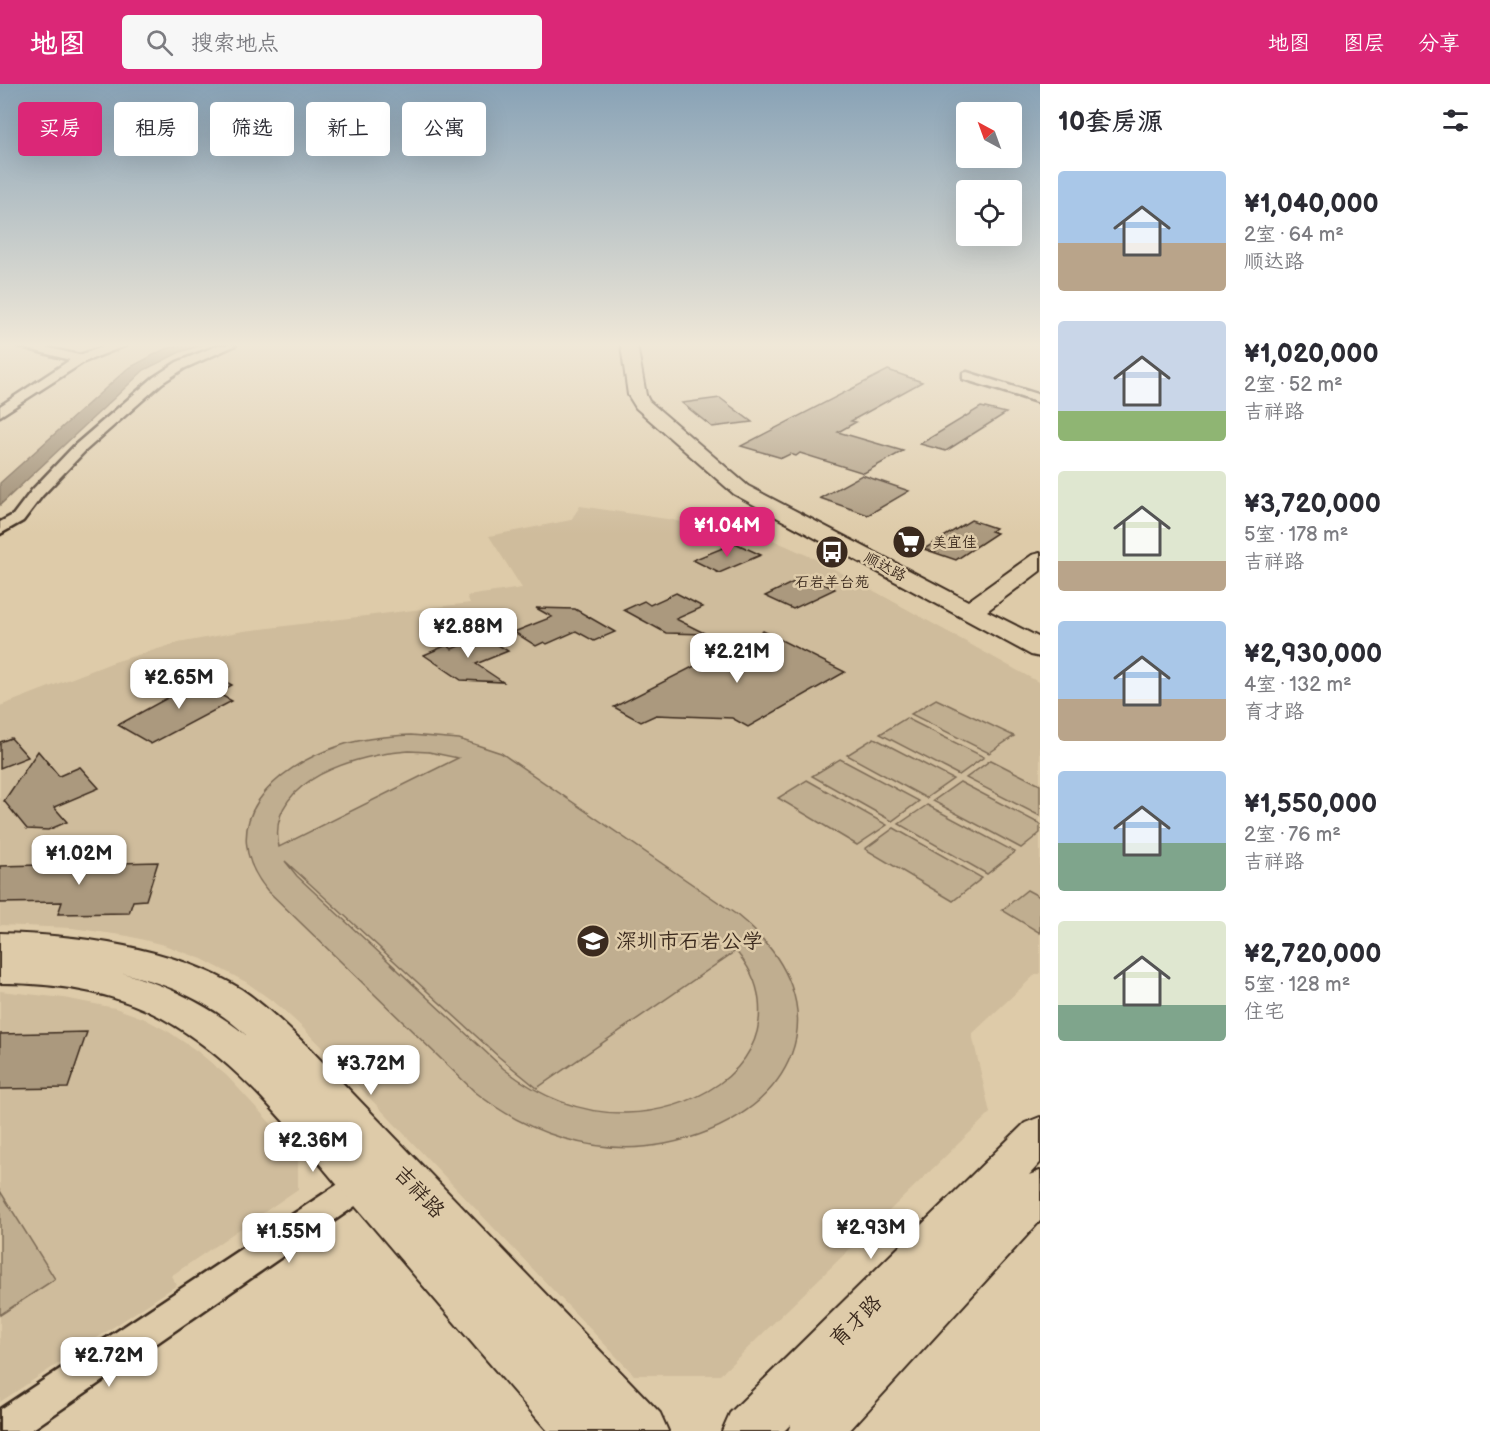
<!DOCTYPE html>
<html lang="zh">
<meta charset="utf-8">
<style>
:root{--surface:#fff;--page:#f7f7f7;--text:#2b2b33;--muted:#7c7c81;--accent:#db2777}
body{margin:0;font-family:"Balsamiq Sans","LXGW WenKai TC",sans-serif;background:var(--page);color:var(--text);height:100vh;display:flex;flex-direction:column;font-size:22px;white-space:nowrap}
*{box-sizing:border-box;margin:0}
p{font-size:20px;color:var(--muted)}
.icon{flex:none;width:33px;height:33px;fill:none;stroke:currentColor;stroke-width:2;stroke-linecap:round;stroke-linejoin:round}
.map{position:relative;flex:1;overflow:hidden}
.details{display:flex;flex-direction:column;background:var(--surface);width:450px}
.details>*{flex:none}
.top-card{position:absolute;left:18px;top:18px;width:570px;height:54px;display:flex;gap:12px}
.needle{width:39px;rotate:319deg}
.buttons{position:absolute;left:956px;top:18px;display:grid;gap:12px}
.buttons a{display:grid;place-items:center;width:66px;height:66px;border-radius:6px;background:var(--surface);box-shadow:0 6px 24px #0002;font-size:30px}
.price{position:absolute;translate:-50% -51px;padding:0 14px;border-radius:12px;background:#fff;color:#222;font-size:20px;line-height:39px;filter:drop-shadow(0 2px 3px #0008)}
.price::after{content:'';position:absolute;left:50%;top:36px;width:18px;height:14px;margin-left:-9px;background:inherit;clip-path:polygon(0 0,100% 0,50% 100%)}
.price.current{background:var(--accent);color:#fff}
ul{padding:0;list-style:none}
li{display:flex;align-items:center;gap:18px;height:150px;padding:0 18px}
li span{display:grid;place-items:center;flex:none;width:168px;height:120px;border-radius:6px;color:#555}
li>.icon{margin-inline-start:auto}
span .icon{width:72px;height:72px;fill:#fffc;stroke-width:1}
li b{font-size:26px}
h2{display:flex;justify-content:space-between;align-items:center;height:72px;padding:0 18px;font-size:26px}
.chip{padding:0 21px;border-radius:6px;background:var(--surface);box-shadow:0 6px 24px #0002;font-size:21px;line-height:54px}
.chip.current{background:var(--accent);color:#fff}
header{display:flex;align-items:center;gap:36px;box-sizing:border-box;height:84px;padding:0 30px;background:var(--accent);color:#fff}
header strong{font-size:28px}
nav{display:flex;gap:33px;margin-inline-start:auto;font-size:21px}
.search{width:420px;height:54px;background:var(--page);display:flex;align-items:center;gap:15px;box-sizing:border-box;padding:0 21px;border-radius:6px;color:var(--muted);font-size:22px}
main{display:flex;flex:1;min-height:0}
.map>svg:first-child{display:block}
.built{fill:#cfbc9c}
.green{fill:#c0ae90;stroke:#7e6c57;stroke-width:1.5;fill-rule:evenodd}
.water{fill:#98866c;stroke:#73614d;stroke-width:1.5}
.building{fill:#ab997e;stroke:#3b2a1e;stroke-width:1.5}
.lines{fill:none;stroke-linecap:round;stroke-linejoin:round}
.street-casing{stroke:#3b2a1e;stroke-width:5}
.secondary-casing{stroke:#3b2a1e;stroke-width:4}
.street{fill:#decba9;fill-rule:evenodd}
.secondary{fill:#decba9;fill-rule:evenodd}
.labels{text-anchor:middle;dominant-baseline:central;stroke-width:5;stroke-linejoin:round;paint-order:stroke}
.far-poi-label{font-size:15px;fill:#3b2a1e;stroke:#decba9;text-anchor:start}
.far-street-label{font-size:15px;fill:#3b2a1e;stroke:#decba9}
.near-poi-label{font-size:21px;fill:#3b2a1e;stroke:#decba9;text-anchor:start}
.near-street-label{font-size:21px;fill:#3b2a1e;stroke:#decba9}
</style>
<header>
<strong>地图</strong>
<div class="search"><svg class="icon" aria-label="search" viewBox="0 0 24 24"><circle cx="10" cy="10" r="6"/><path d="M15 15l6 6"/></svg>搜索地点</div>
<nav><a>地图</a><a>图层</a><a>分享</a></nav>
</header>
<main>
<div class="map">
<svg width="1040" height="1347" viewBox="0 0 1040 1347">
<rect width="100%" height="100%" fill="#decba9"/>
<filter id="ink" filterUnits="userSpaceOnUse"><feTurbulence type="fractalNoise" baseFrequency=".0167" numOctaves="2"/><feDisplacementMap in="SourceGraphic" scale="12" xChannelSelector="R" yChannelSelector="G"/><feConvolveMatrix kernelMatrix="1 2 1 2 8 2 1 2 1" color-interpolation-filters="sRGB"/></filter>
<g filter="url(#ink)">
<path class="built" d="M580,422L673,436L733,453L753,447L822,478L1040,599V890H1036L972,950L990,1029L720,1291H634L303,944L278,921L246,898L202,875L164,861L128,852L72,844L0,841V622L114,578L178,559L244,547L470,519L467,512L522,504L489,452L571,436Z
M0,907L64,914L115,924L143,934L169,948L197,967L227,992L298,1069V1105L171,1192L177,1201L0,1318Z"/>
<path class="green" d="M936,615L1014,652L989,669L911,630Z
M906,634L984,673L959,691L880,650Z
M411,651L459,655L501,669L737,831C849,922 794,1035 665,1060C597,1073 527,1050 474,1007L267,806C213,739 274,683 339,662C362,654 387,652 411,651ZM409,667L429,668L458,674L279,763C265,695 359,670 409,667ZM285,777L499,973L537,1004L734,868L731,866L733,864C747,879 757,897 759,917C767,990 688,1028 626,1029C580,1030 539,1012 504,985L297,792Z
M874,654L953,695L926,714L847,671Z
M840,675L919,717L892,737L812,692Z
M991,676L1040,701V732L966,694Z
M807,696L887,741L857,761L778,714Z
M960,698L1040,740V749L1021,764L933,717Z
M927,721L1015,768L987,790L899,740Z
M894,744L982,794L953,817L865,765Z
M1027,806L1040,813V849L1002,826Z
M0,1107L55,1195L0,1231Z"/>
<path class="water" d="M179,261H202L180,268L144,286L0,421V399L127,285L163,266Z"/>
<path class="building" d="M888,286L922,298L851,337L856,338L838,348L903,367L864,389L800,369L796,372L790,370L782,374L741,362Z
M720,314L752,338L712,343L682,319Z
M981,323L1006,329L946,367L920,360Z
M862,391L909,407L868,431L820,414Z
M971,436L995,444L991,447L997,449L956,476L924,465Z
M735,459L761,471L719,489L693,476Z
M806,492L835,505L793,525L765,512Z
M676,509L703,523L676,535L706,550L666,549L624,526L644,517L650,521Z
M536,524L575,525L615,548L594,557L576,547L547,560L544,558L536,562L514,548L552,533Z
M763,547L845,588L748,643L732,634L656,631L641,638L614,623Z
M484,552L508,567L476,580L503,598L461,596L424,571L447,561L452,565Z
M211,590L232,601L217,609L232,617L151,660L118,641Z
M11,654L28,673L0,684V658Z
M38,667L59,692L80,683L99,704L54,723L67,738L48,746L27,745L4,717Z
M158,778L146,816L133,817L129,829L58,830L62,818L0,819V782Z
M87,948L68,1004L0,1005V950Z"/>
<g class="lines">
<defs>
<path id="street" d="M14,261H36L79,271L109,261H127L84,278L0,332V322L70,276Z
M219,261H236L185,284L162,299L85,367L42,412L23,437L0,450V438L13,431L32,406L75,361L154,293L177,278Z
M967,288L1040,311V319L963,295V289Z
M363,1087L374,1091L378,1100L374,1109L30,1347H0V1325L352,1091Z"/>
<path id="secondary" d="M621,261H637L646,311L649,317L748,402L968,517L1032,471L1040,469V487L987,527L1040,554V573L1031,571L734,410L636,324L628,311Z
M0,849C78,851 173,863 241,905C265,921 286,942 307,962L660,1329L668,1347H548C481,1270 416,1193 350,1116C294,1050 240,977 162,934C113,907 56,899 0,899ZM122,889C169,900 211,918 246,951C209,922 168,901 122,889Z
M1040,1033V1079L1029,1091L1040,1087V1137L849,1347H788L791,1340L784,1347H722L730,1329L1025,1039Z"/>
</defs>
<use href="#street" class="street-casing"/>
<use href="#secondary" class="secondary-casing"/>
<use href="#street" class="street"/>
<use href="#secondary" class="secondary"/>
</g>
</g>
<linearGradient id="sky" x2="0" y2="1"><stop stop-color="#88a2b6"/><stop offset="0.58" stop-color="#f0e8d8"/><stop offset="1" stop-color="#f0e8d8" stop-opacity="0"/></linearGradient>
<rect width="1040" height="450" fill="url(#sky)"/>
<defs>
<symbol id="supermarket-disc" viewBox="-11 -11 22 22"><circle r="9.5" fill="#3b2a1e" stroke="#decba9"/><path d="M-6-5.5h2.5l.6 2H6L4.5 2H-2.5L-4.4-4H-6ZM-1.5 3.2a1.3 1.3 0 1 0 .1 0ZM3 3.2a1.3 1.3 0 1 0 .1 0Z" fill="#fff"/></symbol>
<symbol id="bus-disc" viewBox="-11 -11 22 22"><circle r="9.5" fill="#3b2a1e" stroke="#decba9"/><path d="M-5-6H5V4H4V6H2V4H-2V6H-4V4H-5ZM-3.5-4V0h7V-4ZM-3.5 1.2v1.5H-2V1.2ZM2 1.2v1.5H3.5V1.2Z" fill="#fff"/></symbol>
<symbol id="school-disc" viewBox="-11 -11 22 22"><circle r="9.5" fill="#3b2a1e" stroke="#decba9"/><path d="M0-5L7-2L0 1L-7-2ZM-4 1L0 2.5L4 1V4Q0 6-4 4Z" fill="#fff"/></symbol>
</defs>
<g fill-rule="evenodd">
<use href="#supermarket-disc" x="890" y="439" width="38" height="38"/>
<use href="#bus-disc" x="813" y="449" width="38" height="38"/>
<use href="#school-disc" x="574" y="838" width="38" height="38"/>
</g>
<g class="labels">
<g class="far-poi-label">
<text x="932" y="458">美宜佳</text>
<text x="832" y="498" text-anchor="middle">石岩羊台苑</text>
</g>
<g class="far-street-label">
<text transform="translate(885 483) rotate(28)">顺达路</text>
</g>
<g class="near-poi-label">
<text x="616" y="857">深圳市石岩公学</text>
</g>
<g class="near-street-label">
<text transform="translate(419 1108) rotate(47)">吉祥路</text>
<text transform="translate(856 1237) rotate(-45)">育才路</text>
</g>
</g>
</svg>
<div class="buttons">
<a><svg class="needle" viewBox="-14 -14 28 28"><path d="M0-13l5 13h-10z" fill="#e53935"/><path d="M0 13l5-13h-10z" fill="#7c7c81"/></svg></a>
<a><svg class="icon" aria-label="locate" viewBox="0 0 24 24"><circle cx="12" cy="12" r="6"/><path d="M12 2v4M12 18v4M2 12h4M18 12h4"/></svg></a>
</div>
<b class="price current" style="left:727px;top:474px">¥1.04M</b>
<b class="price" style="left:468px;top:575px">¥2.88M</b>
<b class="price" style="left:737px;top:600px">¥2.21M</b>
<b class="price" style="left:179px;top:626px">¥2.65M</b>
<b class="price" style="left:79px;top:802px">¥1.02M</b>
<b class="price" style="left:371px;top:1012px">¥3.72M</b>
<b class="price" style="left:313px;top:1089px">¥2.36M</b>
<b class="price" style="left:871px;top:1176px">¥2.93M</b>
<b class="price" style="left:289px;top:1180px">¥1.55M</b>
<b class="price" style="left:109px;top:1304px">¥2.72M</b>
<div class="top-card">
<a class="chip current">买房</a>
<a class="chip">租房</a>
<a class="chip">筛选</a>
<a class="chip">新上</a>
<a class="chip">公寓</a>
</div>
</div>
<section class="details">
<h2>10套房源<svg class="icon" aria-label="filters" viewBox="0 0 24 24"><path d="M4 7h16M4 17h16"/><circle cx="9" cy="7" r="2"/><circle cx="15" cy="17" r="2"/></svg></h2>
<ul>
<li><span style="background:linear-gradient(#a9c7e8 60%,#b9a48a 0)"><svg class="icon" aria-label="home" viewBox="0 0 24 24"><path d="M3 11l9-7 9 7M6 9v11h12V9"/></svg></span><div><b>¥1,040,000</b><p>2室 · 64 m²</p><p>顺达路</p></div></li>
<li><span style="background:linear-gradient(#c9d6e8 75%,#8fb573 0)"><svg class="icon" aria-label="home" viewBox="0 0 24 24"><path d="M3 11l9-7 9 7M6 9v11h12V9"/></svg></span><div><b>¥1,020,000</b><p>2室 · 52 m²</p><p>吉祥路</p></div></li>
<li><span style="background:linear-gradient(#dfe7d0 75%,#b9a48a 0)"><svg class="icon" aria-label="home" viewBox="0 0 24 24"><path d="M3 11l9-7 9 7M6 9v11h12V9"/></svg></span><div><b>¥3,720,000</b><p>5室 · 178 m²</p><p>吉祥路</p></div></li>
<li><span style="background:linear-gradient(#a9c7e8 65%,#b9a48a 0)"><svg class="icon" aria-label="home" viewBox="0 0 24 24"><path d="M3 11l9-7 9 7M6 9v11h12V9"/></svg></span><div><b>¥2,930,000</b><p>4室 · 132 m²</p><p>育才路</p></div></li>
<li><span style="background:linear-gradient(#a9c7e8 60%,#7fa58c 0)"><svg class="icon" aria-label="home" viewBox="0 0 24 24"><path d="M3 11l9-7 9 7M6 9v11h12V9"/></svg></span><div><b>¥1,550,000</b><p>2室 · 76 m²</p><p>吉祥路</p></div></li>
<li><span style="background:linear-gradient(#dfe7d0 70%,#7fa58c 0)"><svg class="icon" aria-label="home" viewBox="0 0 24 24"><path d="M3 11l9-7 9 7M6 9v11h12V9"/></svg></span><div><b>¥2,720,000</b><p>5室 · 128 m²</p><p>住宅</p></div></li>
</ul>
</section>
</main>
